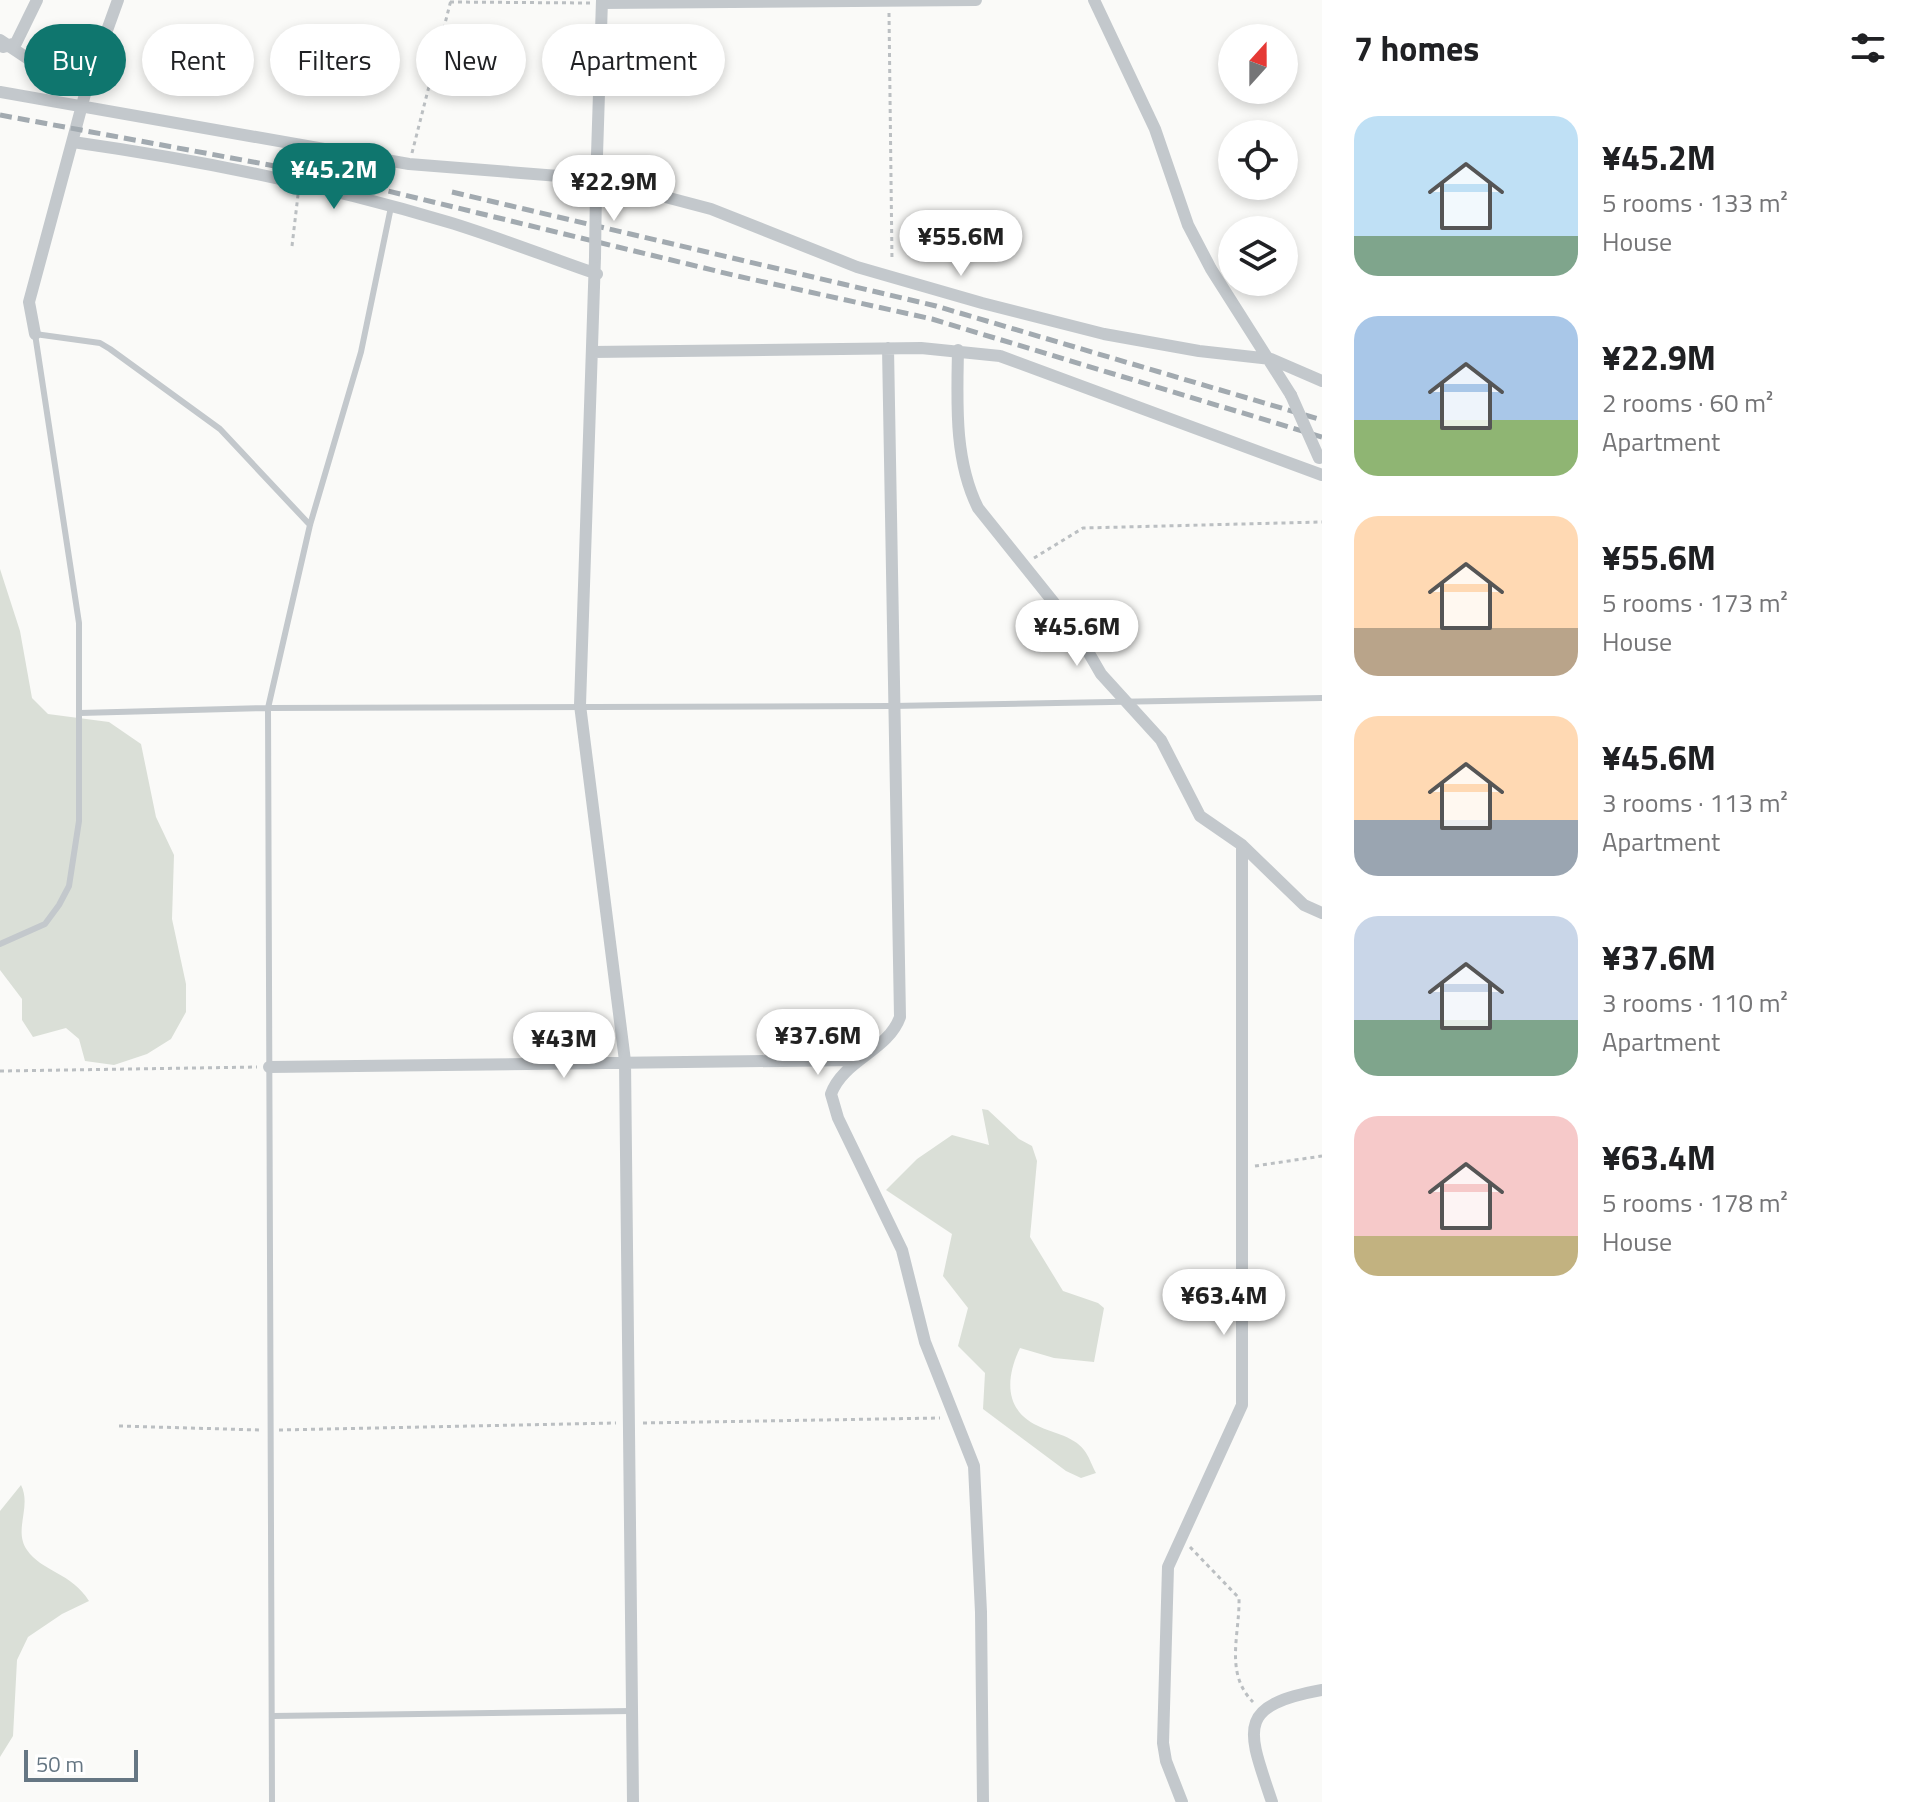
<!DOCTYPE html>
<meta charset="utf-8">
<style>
:root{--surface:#fff;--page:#f6f6f6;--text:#202124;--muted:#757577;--accent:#0f766e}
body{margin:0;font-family:"Titillium Web",sans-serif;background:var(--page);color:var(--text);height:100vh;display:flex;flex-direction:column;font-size:30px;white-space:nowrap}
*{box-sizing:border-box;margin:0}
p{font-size:26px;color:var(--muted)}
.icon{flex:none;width:44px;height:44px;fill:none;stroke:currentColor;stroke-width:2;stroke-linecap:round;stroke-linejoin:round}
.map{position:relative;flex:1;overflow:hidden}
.drawer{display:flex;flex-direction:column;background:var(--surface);width:600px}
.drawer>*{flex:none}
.banner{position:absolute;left:24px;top:24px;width:760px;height:72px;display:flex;gap:16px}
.needle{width:52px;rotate:21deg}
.fabs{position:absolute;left:1218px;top:24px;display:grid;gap:16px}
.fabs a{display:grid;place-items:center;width:80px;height:80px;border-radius:50%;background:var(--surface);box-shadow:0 4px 12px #0003;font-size:40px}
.scale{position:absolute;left:24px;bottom:20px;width:114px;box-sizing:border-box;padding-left:8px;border:4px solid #657683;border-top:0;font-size:22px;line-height:28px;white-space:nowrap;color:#657683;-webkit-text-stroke:6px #fff;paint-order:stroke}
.price{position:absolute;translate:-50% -68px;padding:0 18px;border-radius:28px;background:#fff;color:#222;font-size:26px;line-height:52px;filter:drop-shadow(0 2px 4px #0008)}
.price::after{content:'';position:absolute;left:50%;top:48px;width:24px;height:18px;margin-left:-12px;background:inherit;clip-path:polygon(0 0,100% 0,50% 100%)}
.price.selected{background:var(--accent);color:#fff}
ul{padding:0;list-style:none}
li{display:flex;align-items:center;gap:24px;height:200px;padding:0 32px}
li span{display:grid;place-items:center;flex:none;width:224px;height:160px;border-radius:24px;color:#555}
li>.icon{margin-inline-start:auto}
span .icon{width:96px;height:96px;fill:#fffc;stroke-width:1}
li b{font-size:34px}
h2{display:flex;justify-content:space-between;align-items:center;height:96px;padding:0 32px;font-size:34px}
.pill{padding:0 28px;border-radius:36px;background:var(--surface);box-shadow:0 4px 12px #0003;font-size:28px;line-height:72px}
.pill.selected{background:var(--accent);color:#fff}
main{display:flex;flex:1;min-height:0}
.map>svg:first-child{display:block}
.green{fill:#dadfd7}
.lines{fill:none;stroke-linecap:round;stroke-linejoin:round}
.path{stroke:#bbbfc2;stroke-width:3;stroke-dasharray:4 4;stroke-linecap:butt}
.lane{stroke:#c3c8cc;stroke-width:6}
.street{stroke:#c3c8cc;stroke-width:12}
.rail{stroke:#a2aab0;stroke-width:5;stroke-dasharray:12 6;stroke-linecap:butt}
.street-bridge{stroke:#c3c8cc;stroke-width:12}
</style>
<main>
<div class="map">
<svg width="1322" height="1802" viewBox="0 0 1322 1802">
<rect width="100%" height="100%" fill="#fafaf8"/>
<path class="green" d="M0,569L20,631L32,698L48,714L109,722L141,744L156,817L174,855L172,919L186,984V1012L171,1039L147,1054L114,1065L85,1061L79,1039L66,1028L33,1037L22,1020V999L0,970Z
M982,1109L988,1110L1019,1139L1032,1146L1037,1161L1030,1237L1063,1291L1098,1303L1104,1308L1094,1362L1054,1358L1020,1348C1007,1375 1003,1407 1034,1424C1050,1433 1073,1435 1084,1450C1089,1456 1092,1466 1096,1473L1081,1478L1066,1471L983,1409L985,1373L958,1346L968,1308L943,1276L952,1234L886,1190L917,1159L952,1135L989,1145Z
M21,1485C32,1507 13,1530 27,1550C41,1571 72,1573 89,1601L62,1614L28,1637L17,1660L13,1736L0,1757V1511Z"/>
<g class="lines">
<path class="path" d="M450,2L590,3
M889,13L892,261
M412,153L451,0
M292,246L298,195
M1034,558L1083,528L1322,522
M0,1071L257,1067
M1255,1166L1322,1156
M643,1423L940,1418
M119,1426L260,1430
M279,1430L616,1423
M1190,1547L1239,1598C1240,1634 1224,1673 1253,1702"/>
<path class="lane" d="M80,713L268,708L892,706L1322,698
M0,944L45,924L59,905L69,886L79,821V623L35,334L100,343L110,349L220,429L310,525
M273,1716L631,1711
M272,1802L268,708L310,525L361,352L391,207"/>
<path class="street" d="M1094,0L1155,129L1188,225L1211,269L1291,395
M602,3L976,0
M0,40L30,60L88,83
M3,47L16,43L37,0
M0,92L409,164L597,179L711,209L857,267L982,303L1104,334L1199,351L1271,359L1322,381
M73,142C199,160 325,185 448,222C498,237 547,257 597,274
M596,186L602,0
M595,257L580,705L625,1061L633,1802
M35,334L29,302L88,83L118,0
M888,348L900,1017C888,1051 843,1060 831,1094L838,1118L902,1250L925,1342L974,1466L981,1612L983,1802
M958,350C957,402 954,460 978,508L1075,629L1101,674L1161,740L1200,816L1242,845L1304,905L1322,913
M592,352L921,348L1000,356L1322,475
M269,1067L858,1060
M1182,1802L1166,1761L1163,1743L1168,1567L1242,1405V845
M1272,1802C1248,1730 1234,1706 1322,1690"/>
<path class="rail" d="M0,115L318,174L737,276L932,319L1322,437
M452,192L936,306L1322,420"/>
<path class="street-bridge" d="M595,257L596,189
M1291,395L1319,458"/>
</g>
</svg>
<div class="fabs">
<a><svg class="needle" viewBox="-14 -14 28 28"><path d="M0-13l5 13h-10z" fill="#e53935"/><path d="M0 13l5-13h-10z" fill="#757577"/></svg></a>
<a><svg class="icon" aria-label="locate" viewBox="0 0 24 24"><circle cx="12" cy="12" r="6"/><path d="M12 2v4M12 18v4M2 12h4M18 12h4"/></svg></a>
<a><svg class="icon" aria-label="layers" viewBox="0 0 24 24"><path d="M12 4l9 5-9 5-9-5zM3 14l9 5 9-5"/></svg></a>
</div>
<div class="scale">50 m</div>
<b class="price selected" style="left:334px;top:211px">¥45.2M</b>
<b class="price" style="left:614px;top:223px">¥22.9M</b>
<b class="price" style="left:961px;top:278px">¥55.6M</b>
<b class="price" style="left:1077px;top:668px">¥45.6M</b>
<b class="price" style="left:818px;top:1077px">¥37.6M</b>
<b class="price" style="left:564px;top:1080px">¥43M</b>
<b class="price" style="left:1224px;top:1337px">¥63.4M</b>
<div class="banner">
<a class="pill selected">Buy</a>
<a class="pill">Rent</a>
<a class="pill">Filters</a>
<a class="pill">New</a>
<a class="pill">Apartment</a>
</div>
</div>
<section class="drawer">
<h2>7 homes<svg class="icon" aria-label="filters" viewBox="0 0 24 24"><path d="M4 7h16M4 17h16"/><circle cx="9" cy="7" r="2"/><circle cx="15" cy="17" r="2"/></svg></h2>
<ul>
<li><span style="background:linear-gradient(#bfe0f5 75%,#7fa58c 0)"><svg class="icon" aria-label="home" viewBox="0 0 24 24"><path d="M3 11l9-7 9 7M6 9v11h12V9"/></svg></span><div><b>¥45.2M</b><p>5 rooms · 133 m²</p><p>House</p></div></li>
<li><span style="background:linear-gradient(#a9c7e8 65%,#8fb573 0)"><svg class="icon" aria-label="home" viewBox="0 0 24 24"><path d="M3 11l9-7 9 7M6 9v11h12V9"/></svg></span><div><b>¥22.9M</b><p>2 rooms · 60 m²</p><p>Apartment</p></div></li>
<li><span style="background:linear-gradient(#ffd9b3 70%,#b9a48a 0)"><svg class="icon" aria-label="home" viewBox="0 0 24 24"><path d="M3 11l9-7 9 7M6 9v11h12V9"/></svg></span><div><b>¥55.6M</b><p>5 rooms · 173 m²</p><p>House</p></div></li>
<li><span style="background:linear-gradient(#ffd9b3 65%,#9aa5b1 0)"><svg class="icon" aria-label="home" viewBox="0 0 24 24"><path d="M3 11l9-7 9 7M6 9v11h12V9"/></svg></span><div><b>¥45.6M</b><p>3 rooms · 113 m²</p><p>Apartment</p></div></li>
<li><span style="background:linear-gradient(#c9d6e8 65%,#7fa58c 0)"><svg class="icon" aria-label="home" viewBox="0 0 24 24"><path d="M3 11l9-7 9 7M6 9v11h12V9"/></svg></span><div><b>¥37.6M</b><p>3 rooms · 110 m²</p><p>Apartment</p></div></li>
<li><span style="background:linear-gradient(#f6c9c9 75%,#c2b280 0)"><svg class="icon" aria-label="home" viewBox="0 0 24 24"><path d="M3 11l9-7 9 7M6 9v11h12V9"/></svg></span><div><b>¥63.4M</b><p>5 rooms · 178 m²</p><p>House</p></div></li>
</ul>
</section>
</main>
